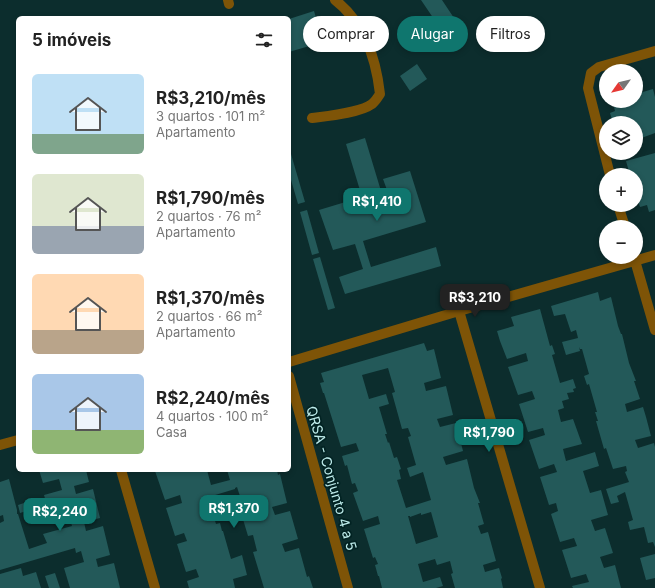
<!DOCTYPE html>
<html lang="pt">
<meta charset="utf-8">
<style>
:root{--surface:#fff;--page:#f2f2f2;--text:#222;--muted:#767676;--accent:#0f766e}
body{margin:0;font-family:Inter,sans-serif;background:var(--page);color:var(--text);height:100vh;display:flex;flex-direction:column;font-size:15px;white-space:nowrap}
*{box-sizing:border-box;margin:0}
p{font-size:13px;color:var(--muted)}
.icon{flex:none;width:22px;height:22px;fill:none;stroke:currentColor;stroke-width:2;stroke-linecap:round;stroke-linejoin:round}
.map{position:relative;flex:1;overflow:hidden}
.side{position:absolute;left:16px;top:16px;width:275px;height:456px;display:flex;flex-direction:column;background:var(--surface);border-radius:6px;box-shadow:0 2px 6px #0003}
.side>*{flex:none}
.banner{position:absolute;left:303px;top:16px;width:292px;height:36px;display:flex;gap:8px}
.needle{width:26px;rotate:236deg}
.tools{position:absolute;left:599px;top:64px;display:grid;gap:8px}
.tools a{display:grid;place-items:center;width:44px;height:44px;border-radius:50%;background:var(--surface);box-shadow:0 2px 6px #0003;font-size:20px}
.price{position:absolute;translate:-50% -34px;padding:0 9px;border-radius:8px;background:var(--accent);color:#fff;font-size:13px;line-height:26px;filter:drop-shadow(0 1px 2px #0008)}
.price::after{content:'';position:absolute;left:50%;top:24px;width:12px;height:9px;margin-left:-6px;background:inherit;clip-path:polygon(0 0,100% 0,50% 100%)}
.price.active{background:#222;color:#fff}
ul{padding:0;list-style:none}
li{display:flex;align-items:center;gap:12px;height:100px;padding:0 16px}
li span{display:grid;place-items:center;flex:none;width:112px;height:80px;border-radius:6px;color:#555}
li>.icon{margin-inline-start:auto}
span .icon{width:48px;height:48px;fill:#fffc;stroke-width:1}
li b{font-size:17px}
h2{display:flex;justify-content:space-between;align-items:center;height:48px;padding:0 16px;font-size:17px}
.tag{padding:0 14px;border-radius:18px;background:var(--surface);box-shadow:0 2px 6px #0003;font-size:14px;line-height:36px}
.tag.active{background:var(--accent);color:#fff}
.map>svg:first-child{display:block}
.building{fill:#235959;fill-rule:evenodd}
.lines{fill:none;stroke-linecap:round;stroke-linejoin:round}
.minor{stroke:#7e5407;stroke-width:10}
.labels{text-anchor:middle;dominant-baseline:central;stroke-width:3.5;stroke-linejoin:round;paint-order:stroke}
.street-label{font-size:14px;fill:#beeceb;stroke:#022323}
</style>
<div class="map">
<svg width="655" height="588" viewBox="0 0 655 588">
<rect width="100%" height="100%" fill="#0c2d2d"/>
<path class="building" d="M421,0H442L454,18L440,28Z
M314,11L323,42L289,52V19Z
M417,64L427,79L410,91L400,76Z
M653,89L655,97V133L636,140V123H613L610,113L615,111L614,107L636,101V94Z
M365,138L381,191L387,190L383,179L410,171L426,222L363,241L371,267L436,247L441,266L345,294L339,277L363,269L355,244L333,250L319,210L362,197L346,144Z
M655,153V210L649,212L647,205L640,207L636,195V175H630L626,161Z
M291,154L305,202L298,204L289,173V155Z
M307,210L319,253L312,255L300,212Z
M320,257L335,308L328,310L313,259Z
M598,292L600,301L611,297L618,326L621,334H622L629,363L636,381H634L640,399L625,404L627,412L643,407L646,417L651,436L635,440L638,448L654,443L655,447V547L653,542L648,543L644,527L630,530L628,522L633,520L625,492L617,496L619,502L611,504L606,489L629,482L625,472L627,471L626,466L613,469L606,448L604,449L596,421H598L595,412H597L589,384L587,385L584,376L589,374L582,349H580L579,347L580,351L566,355L562,342L578,338L576,330L571,332L565,314L554,316L551,306Z
M540,309L550,346L552,345L555,354L552,355L560,383L573,379L576,388L573,389L574,392L567,393L569,399L562,401L564,408L558,410L561,422L573,419L582,444L563,449L566,461L595,452L599,466L583,471L590,493L601,490L608,515L591,520L595,531L605,528L613,553L600,557L604,568L615,565L621,588H573L572,586L589,582L586,574L571,578L562,550L577,546L574,538L560,542L551,514L558,511L556,503L549,505L540,477L557,472L554,464L539,469L529,440L545,435L543,428L528,432L519,404L535,399L532,391L518,395L508,367L528,361L526,353L507,359L500,341L497,331L514,326L511,317Z
M424,343L427,351L434,349L441,378L424,383L426,391L446,386L453,415L437,419L440,427L456,423L463,451L443,457L446,465L467,459L474,488L480,503H478L484,524L478,526L481,534L488,532L496,561L483,565L485,572L499,568L502,578L501,579L503,588H455L451,574L453,573L450,561L437,565L435,559L418,564L423,582L440,577L443,586L436,588H382L379,576H378L375,565L378,564L375,557L373,558L364,529L380,524L378,516L363,521L353,493L358,491L355,483L352,484L347,465L345,466L342,456L359,451L356,443L341,447L324,393H323L320,383L324,382L321,373ZM388,368L395,392L392,393L402,429L408,428L411,436L408,437L416,465L407,468L410,477L423,472L431,500L406,508L397,480L401,479L399,470L401,469L397,457L394,458L389,442L388,443L385,434H387L379,407L389,404L386,394L369,399L362,375ZM431,512L438,537L416,544L408,516H410V517L421,513V515Z
M39,470H86L89,482L74,486L76,494L93,489L100,518L84,522L86,531L103,526L110,555L96,559L98,567L114,563L120,588H70L64,568L84,562L81,551L76,553L75,548L0,570V523L4,521L3,515L0,516V482L9,479L17,510V514H18L29,549L47,543L43,534L72,526L69,515L51,520L44,495L62,490L59,479L43,483Z
M160,470H207L211,485L230,480L227,470H277L278,475L280,474L287,503L272,507L275,515L290,511L298,539L282,544L285,552L299,548L307,577L309,576L313,588H264L253,552L257,551L253,535L248,536L242,516L246,515L237,487L235,488V489L212,496L211,495L208,496L216,524L220,523L222,531H223L231,559L242,555L247,575L233,579L235,588H189L187,581L199,577L196,569L186,572L177,544L187,541L184,533L175,536L166,508L182,503L180,495L165,500L155,471Z
M33,500L36,508L20,513L18,505Z
M655,554V578L646,580L640,558Z
M21,568L23,576L36,572L41,588H0V574Z
M55,573L60,588H49L45,576Z"/>
<g class="lines">
<path class="minor" d="M228,0L229,4
M312,118C327,116 360,113 372,104C375,102 378,97 380,94C376,58 365,23 335,0
M610,175L588,88L591,73L599,67L655,51
M618,205L625,227
M634,257L655,330
M459,311L540,588
M289,362L459,311L655,255
M289,376L348,588
M0,445L18,440
M121,470L155,588"/>
</g>
<g class="labels">
<g class="street-label">
<text transform="translate(332 478) rotate(74)">QRSA - Conjunto 4 a 5</text>
</g>
</g>
</svg>
<div class="tools">
<a><svg class="needle" viewBox="-14 -14 28 28"><path d="M0-13l5 13h-10z" fill="#e53935"/><path d="M0 13l5-13h-10z" fill="#767676"/></svg></a>
<a><svg class="icon" aria-label="layers" viewBox="0 0 24 24"><path d="M12 4l9 5-9 5-9-5zM3 14l9 5 9-5"/></svg></a>
<a>+</a>
<a>−</a>
</div>
<b class="price" style="left:377px;top:222px">R$1,410</b>
<b class="price active" style="left:475px;top:318px">R$3,210</b>
<b class="price" style="left:489px;top:453px">R$1,790</b>
<b class="price" style="left:234px;top:529px">R$1,370</b>
<b class="price" style="left:60px;top:532px">R$2,240</b>
<div class="banner">
<a class="tag">Comprar</a>
<a class="tag active">Alugar</a>
<a class="tag">Filtros</a>
</div>
<section class="side">
<h2>5 imóveis<svg class="icon" aria-label="filters" viewBox="0 0 24 24"><path d="M4 7h16M4 17h16"/><circle cx="9" cy="7" r="2"/><circle cx="15" cy="17" r="2"/></svg></h2>
<ul>
<li><span style="background:linear-gradient(#bfe0f5 75%,#7fa58c 0)"><svg class="icon" aria-label="home" viewBox="0 0 24 24"><path d="M3 11l9-7 9 7M6 9v11h12V9"/></svg></span><div><b>R$3,210/mês</b><p>3 quartos · 101 m²</p><p>Apartamento</p></div></li>
<li><span style="background:linear-gradient(#dfe7d0 65%,#9aa5b1 0)"><svg class="icon" aria-label="home" viewBox="0 0 24 24"><path d="M3 11l9-7 9 7M6 9v11h12V9"/></svg></span><div><b>R$1,790/mês</b><p>2 quartos · 76 m²</p><p>Apartamento</p></div></li>
<li><span style="background:linear-gradient(#ffd9b3 70%,#b9a48a 0)"><svg class="icon" aria-label="home" viewBox="0 0 24 24"><path d="M3 11l9-7 9 7M6 9v11h12V9"/></svg></span><div><b>R$1,370/mês</b><p>2 quartos · 66 m²</p><p>Apartamento</p></div></li>
<li><span style="background:linear-gradient(#a9c7e8 70%,#8fb573 0)"><svg class="icon" aria-label="home" viewBox="0 0 24 24"><path d="M3 11l9-7 9 7M6 9v11h12V9"/></svg></span><div><b>R$2,240/mês</b><p>4 quartos · 100 m²</p><p>Casa</p></div></li>
</ul>
</section>
</div>
